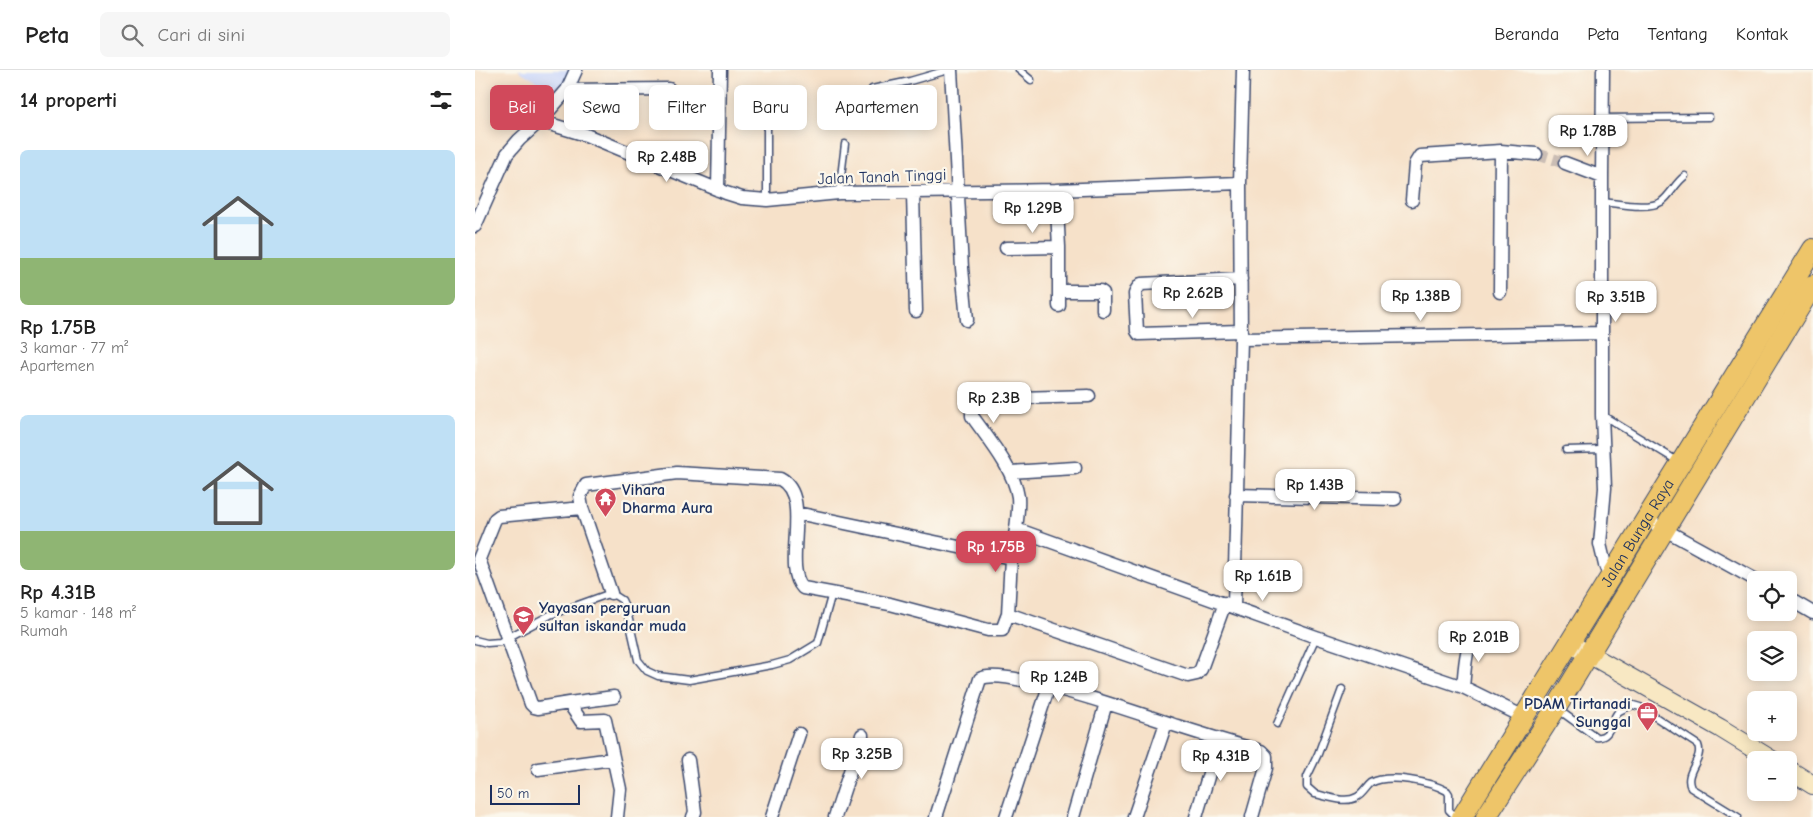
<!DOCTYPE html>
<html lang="id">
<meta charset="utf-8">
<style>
:root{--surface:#fff;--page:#f6f6f6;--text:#222;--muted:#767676;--line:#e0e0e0;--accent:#d1495b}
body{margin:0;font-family:"Comic Neue",sans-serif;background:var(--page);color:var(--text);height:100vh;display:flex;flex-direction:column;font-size:19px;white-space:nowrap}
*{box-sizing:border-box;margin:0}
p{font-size:16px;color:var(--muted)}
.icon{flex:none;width:28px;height:28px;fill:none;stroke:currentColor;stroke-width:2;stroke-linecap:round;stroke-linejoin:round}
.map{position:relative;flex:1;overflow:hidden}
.side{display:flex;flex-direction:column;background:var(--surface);width:475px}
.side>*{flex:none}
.hud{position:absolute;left:15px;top:15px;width:475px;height:45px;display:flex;gap:10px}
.tools{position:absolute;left:1272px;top:501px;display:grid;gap:10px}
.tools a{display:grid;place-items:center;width:50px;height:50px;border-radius:8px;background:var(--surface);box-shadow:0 2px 12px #0003;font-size:25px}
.scale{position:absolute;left:15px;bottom:12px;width:90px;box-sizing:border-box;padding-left:5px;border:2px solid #1b2f5e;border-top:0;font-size:14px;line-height:18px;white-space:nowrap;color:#1b2f5e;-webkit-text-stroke:4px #fbf7ec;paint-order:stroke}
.price{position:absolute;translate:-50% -42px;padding:0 11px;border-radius:10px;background:#fff;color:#222;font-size:16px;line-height:32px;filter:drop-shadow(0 1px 2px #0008)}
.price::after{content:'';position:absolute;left:50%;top:30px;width:15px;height:11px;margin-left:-8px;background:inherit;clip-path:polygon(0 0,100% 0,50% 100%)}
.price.on{background:var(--accent);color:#fff}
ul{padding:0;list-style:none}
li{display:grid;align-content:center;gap:10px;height:265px;padding:0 20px}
li span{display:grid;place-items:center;height:155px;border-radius:8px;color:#555}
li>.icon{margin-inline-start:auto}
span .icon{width:90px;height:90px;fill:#fffc;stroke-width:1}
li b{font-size:21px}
h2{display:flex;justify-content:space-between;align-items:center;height:60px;padding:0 20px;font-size:21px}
.tag{padding:0 18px;border-radius:8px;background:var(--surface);box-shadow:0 2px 12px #0003;font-size:18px;line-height:45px}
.tag.on{background:var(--accent);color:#fff}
header{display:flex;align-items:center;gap:30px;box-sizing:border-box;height:70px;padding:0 25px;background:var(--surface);border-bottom:1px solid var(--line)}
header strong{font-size:24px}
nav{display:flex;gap:28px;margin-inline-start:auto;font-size:18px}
.search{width:350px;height:45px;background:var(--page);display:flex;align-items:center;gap:12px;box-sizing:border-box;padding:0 18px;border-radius:8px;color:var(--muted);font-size:19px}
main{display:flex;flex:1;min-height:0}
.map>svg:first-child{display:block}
.built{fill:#cfdafa}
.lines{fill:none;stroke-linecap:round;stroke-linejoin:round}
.street-tunnel{stroke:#cabdb4;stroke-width:12;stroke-dasharray:12 6;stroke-linecap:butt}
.lane-casing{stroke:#3c4a6e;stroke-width:9}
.street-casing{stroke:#3c4a6e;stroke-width:15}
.secondary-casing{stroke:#3c4a6e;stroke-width:20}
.primary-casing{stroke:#3c4a6e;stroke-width:22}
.lane{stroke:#fff;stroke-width:6}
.street{stroke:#fff;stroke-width:12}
.secondary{stroke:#f8e8c3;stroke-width:18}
.primary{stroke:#eec569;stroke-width:20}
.labels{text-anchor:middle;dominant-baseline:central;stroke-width:4.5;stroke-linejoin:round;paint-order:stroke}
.street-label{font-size:16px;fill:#1b2f5e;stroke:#fbf7ec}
.poi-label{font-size:16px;font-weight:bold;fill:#1b2f5e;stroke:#fbf7ec;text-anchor:start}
</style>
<header>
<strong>Peta</strong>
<div class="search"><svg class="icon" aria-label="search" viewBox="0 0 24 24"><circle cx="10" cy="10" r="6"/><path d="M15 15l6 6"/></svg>Cari di sini</div>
<nav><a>Beranda</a><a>Peta</a><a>Tentang</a><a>Kontak</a></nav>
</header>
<main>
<section class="side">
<h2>14 properti<svg class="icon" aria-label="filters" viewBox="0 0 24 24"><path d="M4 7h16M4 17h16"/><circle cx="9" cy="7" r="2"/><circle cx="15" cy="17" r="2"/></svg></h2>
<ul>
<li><span style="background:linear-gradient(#bfe0f5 70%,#8fb573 0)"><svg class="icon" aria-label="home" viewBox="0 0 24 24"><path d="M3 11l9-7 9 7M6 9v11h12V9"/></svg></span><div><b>Rp 1.75B</b><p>3 kamar · 77 m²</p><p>Apartemen</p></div></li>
<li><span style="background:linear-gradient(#bfe0f5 75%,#8fb573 0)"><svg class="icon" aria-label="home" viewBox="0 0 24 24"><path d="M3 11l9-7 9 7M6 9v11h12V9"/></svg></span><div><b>Rp 4.31B</b><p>5 kamar · 148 m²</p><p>Rumah</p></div></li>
</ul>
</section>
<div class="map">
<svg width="1338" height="747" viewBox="0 0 1338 747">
<rect width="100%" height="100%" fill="#fbf7ec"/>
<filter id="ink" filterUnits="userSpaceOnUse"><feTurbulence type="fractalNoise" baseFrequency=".02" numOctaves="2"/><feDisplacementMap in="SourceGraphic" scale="10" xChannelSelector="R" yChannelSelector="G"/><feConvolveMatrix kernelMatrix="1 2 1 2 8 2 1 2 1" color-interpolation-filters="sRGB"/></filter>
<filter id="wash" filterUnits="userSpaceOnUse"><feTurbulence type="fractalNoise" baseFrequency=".0096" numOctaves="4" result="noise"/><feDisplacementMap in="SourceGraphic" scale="20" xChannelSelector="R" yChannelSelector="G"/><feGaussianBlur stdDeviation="1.12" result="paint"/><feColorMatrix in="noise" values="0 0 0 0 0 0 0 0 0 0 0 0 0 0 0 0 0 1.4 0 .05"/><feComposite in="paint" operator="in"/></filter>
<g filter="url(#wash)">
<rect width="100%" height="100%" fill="#f6e1c9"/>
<path class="built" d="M43,0H98L85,26Z"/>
</g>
<g filter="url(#ink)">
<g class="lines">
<path class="street-tunnel" d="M1061,84L1090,93"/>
<defs>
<path id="lane" d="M544,0L556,10
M397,19L435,11L473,0
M1127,48L1234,47
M364,123L370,74
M292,130V53
M1127,132C1142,133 1173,140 1186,132C1196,125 1200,113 1210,106
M1127,345L1204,392
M1091,380L1128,379
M0,570L12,573L25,572L75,545L136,523L147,530L152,541L163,590L172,601L183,606L214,610L297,595L315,590L343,573L357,523
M867,619L843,684L832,707V717L840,724C852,726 870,734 882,727C888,724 891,717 896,713C913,703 956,712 972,721L974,724V740L981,747
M1063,627L1081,638L1121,667C1136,669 1135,651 1143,642C1147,639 1153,637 1158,635L1165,637L1223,675C1229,690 1208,702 1216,718L1263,747
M802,654L841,567"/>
<path id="street" d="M476,0L487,198L492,250
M1128,0L1127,107V345L1130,418L1125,474L1130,495L1136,510
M92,20L194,19
M65,51L111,65L251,123L267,128L292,130L364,123L581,120L765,113
M1090,93L1127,107
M243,120L245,0
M581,120L584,177V236
M438,123L441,241
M937,130L940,94L945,86L1026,81L1061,84
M0,156L32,84L44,70L65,51L92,20L101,0
M531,178L584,177
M766,209L666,214L662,219L660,224L662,261L664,264L766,261
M584,221H625L628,223V240
M1025,222L1026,81
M766,269L1127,263
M535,402L600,398
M761,425L920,429
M107,438L136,523
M322,443L536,488
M1172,450L1281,510
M541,459C542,449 544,438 543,427C539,399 513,369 497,346V337L501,333L508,329L614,326
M1314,529L1338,543
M759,536L766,269L765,113L768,0
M533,544L713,606L722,604L726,599L750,533
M988,617C990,599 990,576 1001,561H1007L1021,567
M94,633L139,627
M213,690L220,742L218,747
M63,699L137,689
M142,747L145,719L130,650L106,651L94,633L63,638L59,637L56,634L4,489L20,449L24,446L107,438L105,426L111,415L202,403L305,409C339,427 306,496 328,518L415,534L513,560H527L533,544L536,488L541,459L841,567L988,617L1049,647
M297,747L324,664
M360,747L387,665
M461,747L505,609C528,595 671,646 702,656C730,665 758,674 786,681L791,686V698L777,747
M531,747L574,616
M598,747L631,633
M659,747L691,653
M721,747L744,670"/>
<path id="secondary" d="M1094,573L1245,658L1297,690
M1314,700L1338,715"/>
<g id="primary">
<path id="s1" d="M987,747C1104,558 1221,369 1338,179"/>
<path d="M1011,747L1081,638L1338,215"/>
</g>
</defs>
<use href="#lane" class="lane-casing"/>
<use href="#street" class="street-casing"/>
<use href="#secondary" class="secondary-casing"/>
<use href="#primary" class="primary-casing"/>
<use href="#lane" class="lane"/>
<use href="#street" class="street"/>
<use href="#secondary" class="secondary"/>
<use href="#primary" class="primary"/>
</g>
</g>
<defs>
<symbol id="temple-pin" viewBox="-11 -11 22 30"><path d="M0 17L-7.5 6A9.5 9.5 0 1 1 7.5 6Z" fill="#d1495b" stroke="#fbf7ec"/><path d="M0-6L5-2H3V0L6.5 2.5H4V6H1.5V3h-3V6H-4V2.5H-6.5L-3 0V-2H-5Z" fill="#fff"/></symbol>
<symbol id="school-pin" viewBox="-11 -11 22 30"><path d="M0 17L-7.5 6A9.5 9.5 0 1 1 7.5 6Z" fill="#d1495b" stroke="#fbf7ec"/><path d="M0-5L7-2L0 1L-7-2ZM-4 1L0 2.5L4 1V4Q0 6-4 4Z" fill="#fff"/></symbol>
<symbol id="office-pin" viewBox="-11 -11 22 30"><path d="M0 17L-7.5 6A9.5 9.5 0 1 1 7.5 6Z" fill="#d1495b" stroke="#fbf7ec"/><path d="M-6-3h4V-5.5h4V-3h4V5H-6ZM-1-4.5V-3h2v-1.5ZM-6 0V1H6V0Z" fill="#fff"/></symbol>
</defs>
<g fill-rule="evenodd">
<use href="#temple-pin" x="118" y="416" width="25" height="34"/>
<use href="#school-pin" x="36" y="534" width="25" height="34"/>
<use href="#office-pin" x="1160" y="630" width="25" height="34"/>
</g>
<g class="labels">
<g class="street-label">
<text transform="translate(407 107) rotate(-2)">Jalan Tanah Tinggi</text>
<text stroke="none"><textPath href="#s1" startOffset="334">Jalan Bunga Raya</textPath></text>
</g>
<g class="poi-label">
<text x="147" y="420">Vihara<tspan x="147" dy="18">Dharma Aura</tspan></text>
<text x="64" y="538">Yayasan perguruan<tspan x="64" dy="18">sultan iskandar muda</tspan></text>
<text x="1156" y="634" text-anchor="end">PDAM Tirtanadi<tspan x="1156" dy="18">Sunggal</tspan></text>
</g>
</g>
</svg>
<div class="tools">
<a><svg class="icon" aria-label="locate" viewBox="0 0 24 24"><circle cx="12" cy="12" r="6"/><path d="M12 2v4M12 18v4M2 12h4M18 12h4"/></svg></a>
<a><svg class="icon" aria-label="layers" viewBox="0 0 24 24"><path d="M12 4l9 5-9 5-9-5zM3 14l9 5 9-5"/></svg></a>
<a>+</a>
<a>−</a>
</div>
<div class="scale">50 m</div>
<b class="price" style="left:1113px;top:87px">Rp 1.78B</b>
<b class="price" style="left:192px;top:113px">Rp 2.48B</b>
<b class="price" style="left:558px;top:164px">Rp 1.29B</b>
<b class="price" style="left:718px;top:249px">Rp 2.62B</b>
<b class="price" style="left:946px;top:252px">Rp 1.38B</b>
<b class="price" style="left:1141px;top:253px">Rp 3.51B</b>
<b class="price" style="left:519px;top:354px">Rp 2.3B</b>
<b class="price" style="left:840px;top:441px">Rp 1.43B</b>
<b class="price on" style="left:521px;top:503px">Rp 1.75B</b>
<b class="price" style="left:788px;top:532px">Rp 1.61B</b>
<b class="price" style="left:1004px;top:593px">Rp 2.01B</b>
<b class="price" style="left:584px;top:633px">Rp 1.24B</b>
<b class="price" style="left:387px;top:710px">Rp 3.25B</b>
<b class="price" style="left:746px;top:712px">Rp 4.31B</b>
<div class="hud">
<a class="tag on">Beli</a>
<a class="tag">Sewa</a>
<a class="tag">Filter</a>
<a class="tag">Baru</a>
<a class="tag">Apartemen</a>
</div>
</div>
</main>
